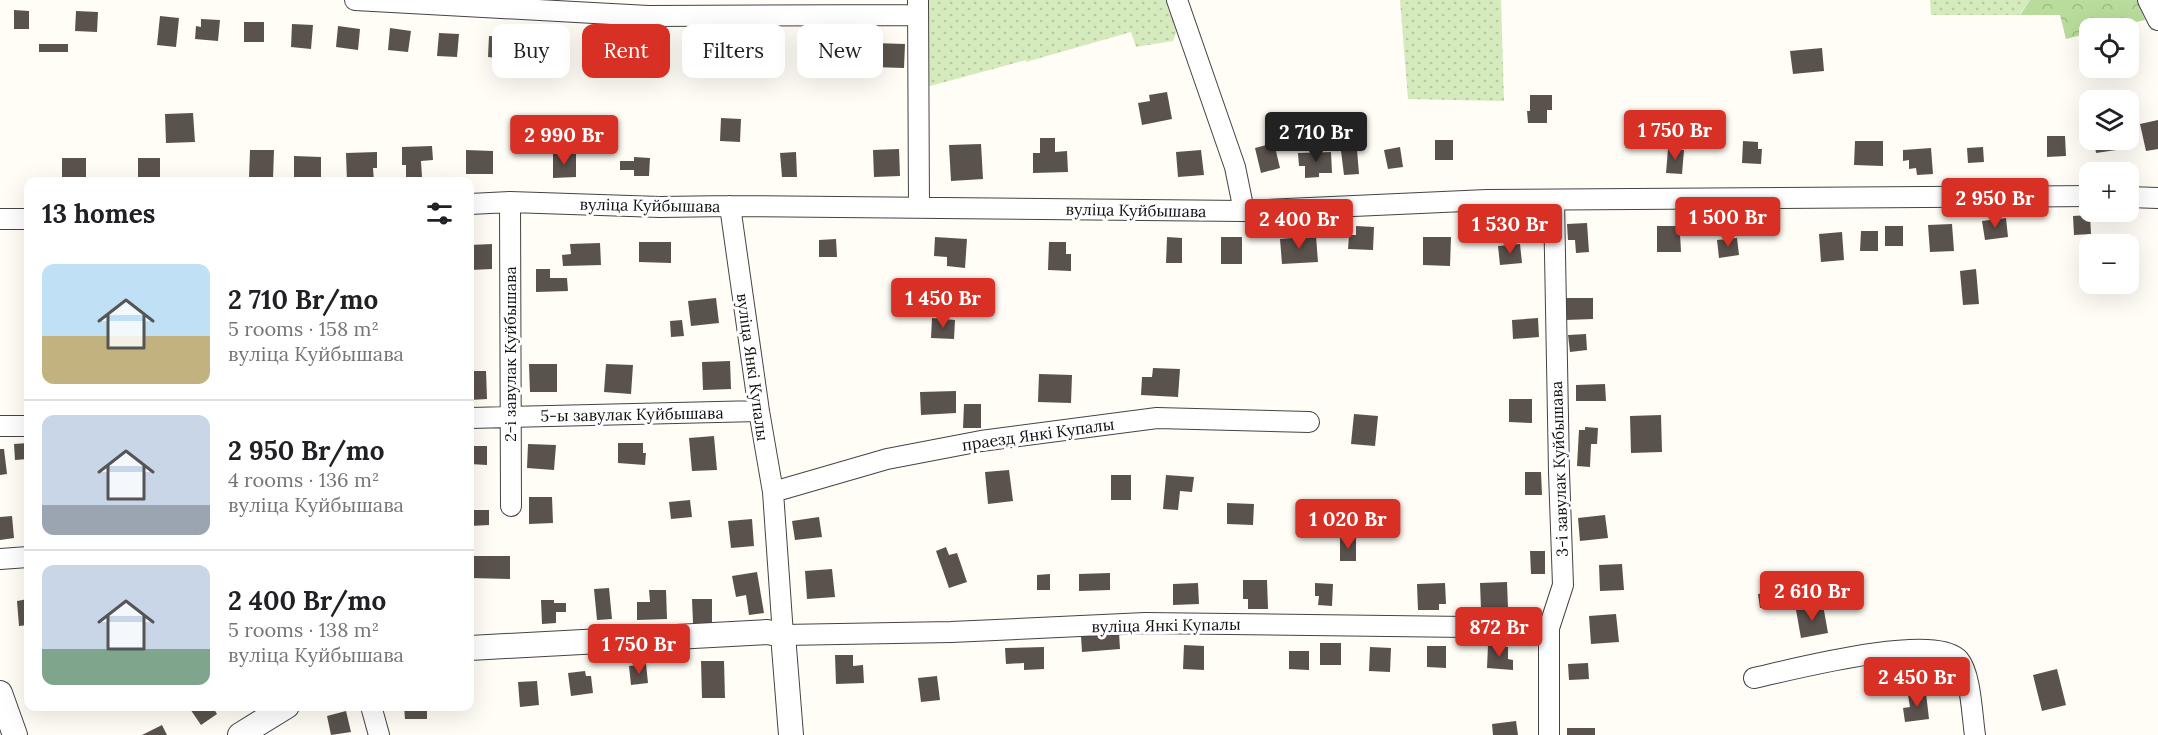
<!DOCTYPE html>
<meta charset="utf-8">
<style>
:root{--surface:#fff;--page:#f6f6f6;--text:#202124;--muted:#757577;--line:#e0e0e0;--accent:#d93025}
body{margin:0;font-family:Lora,serif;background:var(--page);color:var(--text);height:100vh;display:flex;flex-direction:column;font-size:22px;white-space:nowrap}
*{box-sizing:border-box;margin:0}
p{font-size:20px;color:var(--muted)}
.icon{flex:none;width:33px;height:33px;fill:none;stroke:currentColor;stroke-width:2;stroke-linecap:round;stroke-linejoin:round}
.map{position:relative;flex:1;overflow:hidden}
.panel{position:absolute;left:24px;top:177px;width:450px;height:534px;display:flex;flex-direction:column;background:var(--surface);border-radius:12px;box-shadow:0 6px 24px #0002}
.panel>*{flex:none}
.hud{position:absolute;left:492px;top:24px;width:570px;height:54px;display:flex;gap:12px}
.buttons{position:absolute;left:2079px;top:18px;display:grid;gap:12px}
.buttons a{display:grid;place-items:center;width:60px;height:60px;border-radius:12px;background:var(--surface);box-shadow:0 6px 24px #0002;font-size:30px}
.price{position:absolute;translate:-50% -51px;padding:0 14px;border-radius:6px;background:var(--accent);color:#fff;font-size:20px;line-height:39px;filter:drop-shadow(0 2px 3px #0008)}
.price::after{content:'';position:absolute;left:50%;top:36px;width:18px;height:14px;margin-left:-9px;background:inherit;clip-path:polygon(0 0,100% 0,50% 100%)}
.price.selected{background:#222;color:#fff}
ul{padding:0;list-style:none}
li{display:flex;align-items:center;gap:18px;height:150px;padding:0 18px}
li+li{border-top:2px solid var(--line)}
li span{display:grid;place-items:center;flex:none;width:168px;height:120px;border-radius:12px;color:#555}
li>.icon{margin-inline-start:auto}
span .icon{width:72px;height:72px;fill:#fffc;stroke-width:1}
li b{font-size:26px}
h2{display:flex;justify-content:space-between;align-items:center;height:72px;padding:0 18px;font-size:26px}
.chip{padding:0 21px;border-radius:12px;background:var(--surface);box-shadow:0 6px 24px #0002;font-size:21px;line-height:54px}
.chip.selected{background:var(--accent);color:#fff}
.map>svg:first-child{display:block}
.grass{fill:url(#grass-dots)}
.forest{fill:url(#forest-crowns)}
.building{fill:#5a524d}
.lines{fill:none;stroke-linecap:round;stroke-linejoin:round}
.minor-casing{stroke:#444;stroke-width:22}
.tertiary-casing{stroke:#444;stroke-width:26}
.minor{stroke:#fff;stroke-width:20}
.tertiary{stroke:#fff;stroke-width:24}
.labels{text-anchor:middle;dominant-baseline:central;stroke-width:6;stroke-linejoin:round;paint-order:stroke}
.street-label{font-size:16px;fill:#111;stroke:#fff}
</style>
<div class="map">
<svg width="2158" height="735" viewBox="0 0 2158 735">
<defs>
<pattern id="grass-dots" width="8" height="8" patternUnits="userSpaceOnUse" patternTransform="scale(1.5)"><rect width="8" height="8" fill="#d5ebbd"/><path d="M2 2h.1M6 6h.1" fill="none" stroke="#b6c8a1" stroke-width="1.8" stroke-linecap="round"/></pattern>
<pattern id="forest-crowns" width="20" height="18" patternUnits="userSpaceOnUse" patternTransform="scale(1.5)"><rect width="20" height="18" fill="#b9dc9c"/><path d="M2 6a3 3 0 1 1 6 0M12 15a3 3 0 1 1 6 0" fill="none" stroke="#9ebc85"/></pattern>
</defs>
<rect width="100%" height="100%" fill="#fffdf5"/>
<path class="grass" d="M925,0H1170L1178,28L1173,41L1136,47L1131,32L1026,62V60L930,86L925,78Z
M1400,0H1501L1504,101L1408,99Z
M1930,0H2030L2019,15H1931Z"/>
<path class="forest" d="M2030,0H2137L2145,20L2109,28H2090L2089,33L2066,39L2060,15H2020Z"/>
<path class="building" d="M14,10L29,11V29H14Z
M76,11L98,12L97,32L75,31Z
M160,16L179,18L176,47L157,45Z
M201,19L220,20L218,41L195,39L196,26L201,27Z
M244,22H264V42H244Z
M292,24L313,25L311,49L291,47Z
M338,26L360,29L358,50L336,47Z
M390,28L411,31L408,52L388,50Z
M439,33L459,34L457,57L437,56Z
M489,36L509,37L507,59L488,57Z
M542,39L562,41L560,64L540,63Z
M873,43L905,44L904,68L873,67Z
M39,44H68V52H39Z
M600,44L621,45L620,69L588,68V50L600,51Z
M1822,48L1824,71L1793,74L1790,51Z
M1167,92L1172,119L1142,125L1138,103L1150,101L1149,95Z
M1530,95H1552V110H1547V123H1528L1527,111H1530Z
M193,113L195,142L166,143L165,114Z
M721,118L741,119L740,142L720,141Z
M2158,120V149L2146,151L2140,124Z
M2047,136H2065L2066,156L2047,157Z
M1040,138H1055V152L1067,151L1068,172L1033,173V153H1040Z
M1435,140H1453V160H1435Z
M2094,140H2121L2123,149L2096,153Z
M1743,141L1758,142V149H1762L1761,164L1742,163Z
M1855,141H1883V166L1854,165Z
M1274,143L1280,168L1261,173L1255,148Z
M981,144L983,179L951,181L949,145Z
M432,146L433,160L421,161L422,177L406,178V165H402V147Z
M1400,147L1403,167L1388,169L1384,150Z
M1983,147L1984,162L1968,163L1967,148Z
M1931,148L1933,174L1917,175L1916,168L1909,169V160L1903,161V150Z
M899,149L900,176L874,177L873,150Z
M1668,149L1684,150L1682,174L1666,173Z
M250,150H274L273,179L249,178Z
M466,150L493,151V174H466Z
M1201,150L1204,175L1178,177L1176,152Z
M1357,150L1359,174L1344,175L1341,151Z
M377,152V168H373L374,181L347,182L346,153Z
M796,152L797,177H782L780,153Z
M1331,152L1332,173H1319V177L1305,178V166H1299L1298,153Z
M576,153V177L553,178V154Z
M294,156L321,157V182H294Z
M634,157L650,158L649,176H634V170H620V161H634Z
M62,158H86V179H62Z
M138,158H160V182H138Z
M2090,215L2091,234L2074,235L2073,216Z
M2006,218L2008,237L1985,240L1982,221Z
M1587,223L1589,252L1576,253L1575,240H1568L1567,224Z
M1952,224L1954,251L1930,252L1928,225Z
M1356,226L1374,227L1373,250L1348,249L1349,235H1356Z
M1657,226H1676V233H1680L1681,252H1657Z
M1885,226H1903V246H1885Z
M1861,231H1878V251H1860Z
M1842,232L1844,260L1821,262L1819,234Z
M1316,236L1318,262L1282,264L1280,239Z
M935,237L967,239L965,268L947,266V257L934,256Z
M1167,237L1182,238V263H1166Z
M1221,237H1242V264H1221Z
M1423,237H1451L1450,266L1423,265Z
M1737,238L1739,255L1719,258L1717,240Z
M836,239L837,257H819V240Z
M639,242H671V263L639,262Z
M1049,242H1066V254H1071V271L1048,270Z
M600,243L601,265L563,266L562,255L571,254L570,244Z
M492,244V269L470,270V245Z
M1520,244L1522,263L1500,265L1498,246Z
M536,269H550V278H567L568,291L536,292Z
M1976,269L1979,304L1963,305L1960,271Z
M716,298L719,323L691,326L688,301Z
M1565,298H1593V319L1565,320Z
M932,318L955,320L954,339L931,338Z
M1538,318L1539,337L1513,339L1512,320Z
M682,320L684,336L671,337L670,321Z
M1586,334L1587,350L1570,352L1568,335Z
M730,361L731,389L703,390L702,362Z
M529,364H557V392H530Z
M606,364L633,365L631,394L604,392Z
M1153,368L1180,369L1178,397L1141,395L1142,377H1152Z
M470,371H486L487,399L470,400Z
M1039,374L1072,375L1071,403L1038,402Z
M1605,384L1606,401H1576V385Z
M956,391V413L921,415L920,392Z
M1509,399H1532V423L1509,422Z
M964,404H981V428H963Z
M1354,414L1378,416L1375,446L1351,444Z
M1661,415L1662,452L1631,453L1630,416Z
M1585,427L1598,428L1597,444H1591L1590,467L1577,466L1579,430H1585Z
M714,436L717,470L692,471L689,438Z
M28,443V459L15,460L14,444Z
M618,443H643V453H646L645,465L618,463Z
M528,444L556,445L554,470L527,468Z
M470,446H487V465L470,464Z
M0,449H4L7,474L0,475Z
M1009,470L1013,501L988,504L985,472Z
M1525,472H1541L1542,495H1525Z
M1111,475H1131V500H1111Z
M1166,475L1194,477L1192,492L1180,491L1178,510L1163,509Z
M529,497H552L553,523L529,524Z
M690,500L692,517L671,519L669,502Z
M1227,503L1254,504L1253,525L1227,524Z
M470,510H489V525L470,526Z
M1605,515L1608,538L1580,541L1578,518Z
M12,516L14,538L0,540V517Z
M819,517L822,537L795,540L792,521Z
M752,519L754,546L731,548L728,521Z
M1340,538H1356V561H1340Z
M946,547L949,555L957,553L967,582L949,588L936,551Z
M1530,551H1545V574H1531Z
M470,556H510V579L470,578Z
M1622,564L1624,590L1600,591L1599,565Z
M832,569L835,597L807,599L805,571Z
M757,572L764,613L749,615L746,595L736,597L732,576Z
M1110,573V590L1079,591V574Z
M1050,574V590H1037V575Z
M1243,580H1267L1268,609H1248V599H1243Z
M1507,582L1508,608L1481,609L1480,583Z
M1198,583L1199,604L1173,605V584Z
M1315,583L1333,584L1332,606L1318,605L1319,596H1315Z
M1445,583L1446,604H1439V610H1418L1417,584Z
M609,588L612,619L597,620L594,589Z
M649,590H666L667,619L637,620V602H650Z
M1776,592L1778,606L1760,608L1758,594Z
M28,599V625L19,626L17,601Z
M692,599H712V623H693Z
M541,600H554V603H566V612H556V623L542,624Z
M1823,605L1828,633L1801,638L1796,610Z
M1616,614L1619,642L1591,644L1589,616Z
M1119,633L1120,649L1082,652L1081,636Z
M1320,643H1341V665H1320Z
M1184,645L1204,646V670L1183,669Z
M1488,645L1508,647V659L1513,660V670L1487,668Z
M1427,646H1446V668L1427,667Z
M1044,647V669L1024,670V663L1006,664L1005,648Z
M1370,647L1391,648L1390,672L1369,671Z
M1289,651H1309V670L1289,669Z
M835,655H853V666L863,665L864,683L836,684Z
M701,661H724L725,698H702Z
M1588,663L1589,679L1569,680L1568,664Z
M646,664L648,683L631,685L629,666Z
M2057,669L2066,705L2042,711L2033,675Z
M585,671L586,676H591L593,693L571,696L568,673Z
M937,676L940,700L921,702L918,678Z
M537,681L539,705L520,707L518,682Z
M1926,693L1929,719L1905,722L1903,708L1910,707L1908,695Z
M188,706H212L217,714L201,725Z
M404,706H427V719H405Z
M346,711L351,732L331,735L327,716Z
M1516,721L1518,735H1493L1492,724Z
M162,725L167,735H142Z
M1567,728H1595V735H1567Z"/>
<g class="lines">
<defs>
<path id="minor" d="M355,0L648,16L918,15
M918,0L919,208
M1177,0L1235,167L1244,211
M2148,0L2158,20
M2128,197L2158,198
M510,202L511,506
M470,204L510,202L660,207L730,206L1244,211L1487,200L2090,196
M730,206L759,411L773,492L783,635L951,632L1145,623L1549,628
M0,219H28
M470,418L759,411
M0,426H28
M773,492L887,459L981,441L1157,418L1309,422
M0,559L28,557
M1754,678C1790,670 1935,632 1959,660C1971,674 1972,716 1975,735
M371,706L379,735
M1549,735V628L1563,585L1559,472L1554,200"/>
<path id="tertiary" d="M470,648L767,632L783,635L791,735
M0,693L15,735
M240,735L287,706"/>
</defs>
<use href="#minor" class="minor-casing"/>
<use href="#tertiary" class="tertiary-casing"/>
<use href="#minor" class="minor"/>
<use href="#tertiary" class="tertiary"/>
</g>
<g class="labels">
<g class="street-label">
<text transform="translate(650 205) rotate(1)">вуліца Куйбышава</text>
<text transform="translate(1136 210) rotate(1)">вуліца Куйбышава</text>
<text transform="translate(510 354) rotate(-90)">2-і завулак Куйбышава</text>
<text transform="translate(753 367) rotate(82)">вуліца Янкі Купалы</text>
<text transform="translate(632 414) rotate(-1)">5-ы завулак Куйбышава</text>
<text transform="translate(1038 434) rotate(-8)">праезд Янкі Купалы</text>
<text transform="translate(1559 469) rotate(-92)">3-і завулак Куйбышава</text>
<text transform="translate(1166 625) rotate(-1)">вуліца Янкі Купалы</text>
</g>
</g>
</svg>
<div class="buttons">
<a><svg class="icon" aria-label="locate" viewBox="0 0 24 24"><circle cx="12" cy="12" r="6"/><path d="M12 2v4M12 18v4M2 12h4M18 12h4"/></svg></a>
<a><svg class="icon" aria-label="layers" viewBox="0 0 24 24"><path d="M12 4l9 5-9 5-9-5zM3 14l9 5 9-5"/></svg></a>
<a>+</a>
<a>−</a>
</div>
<b class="price" style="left:1675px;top:161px">1 750 Br</b>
<b class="price selected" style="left:1316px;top:163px">2 710 Br</b>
<b class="price" style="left:564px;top:166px">2 990 Br</b>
<b class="price" style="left:1995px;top:229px">2 950 Br</b>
<b class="price" style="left:1728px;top:248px">1 500 Br</b>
<b class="price" style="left:1299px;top:250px">2 400 Br</b>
<b class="price" style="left:1510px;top:255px">1 530 Br</b>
<b class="price" style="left:943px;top:329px">1 450 Br</b>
<b class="price" style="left:1348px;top:550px">1 020 Br</b>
<b class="price" style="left:1812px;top:622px">2 610 Br</b>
<b class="price" style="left:1499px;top:658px">872 Br</b>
<b class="price" style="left:639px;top:675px">1 750 Br</b>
<b class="price" style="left:1917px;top:708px">2 450 Br</b>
<div class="hud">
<a class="chip">Buy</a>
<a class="chip selected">Rent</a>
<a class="chip">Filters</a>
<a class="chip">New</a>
</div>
<section class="panel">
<h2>13 homes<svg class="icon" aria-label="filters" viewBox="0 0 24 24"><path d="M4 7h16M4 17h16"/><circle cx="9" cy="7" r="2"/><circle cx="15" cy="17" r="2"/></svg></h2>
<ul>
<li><span style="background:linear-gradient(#bfe0f5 60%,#c2b280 0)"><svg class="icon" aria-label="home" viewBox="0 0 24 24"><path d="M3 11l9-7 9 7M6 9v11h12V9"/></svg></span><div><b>2 710 Br/mo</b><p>5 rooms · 158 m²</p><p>вуліца Куйбышава</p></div></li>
<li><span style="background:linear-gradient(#c9d6e8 75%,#9aa5b1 0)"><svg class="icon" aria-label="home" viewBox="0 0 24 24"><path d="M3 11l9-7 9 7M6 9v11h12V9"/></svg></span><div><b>2 950 Br/mo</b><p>4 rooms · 136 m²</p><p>вуліца Куйбышава</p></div></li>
<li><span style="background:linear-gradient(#c9d6e8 70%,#7fa58c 0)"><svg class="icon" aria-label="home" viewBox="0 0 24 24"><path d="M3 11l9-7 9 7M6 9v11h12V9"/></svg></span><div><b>2 400 Br/mo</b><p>5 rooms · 138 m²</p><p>вуліца Куйбышава</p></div></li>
</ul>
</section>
</div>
